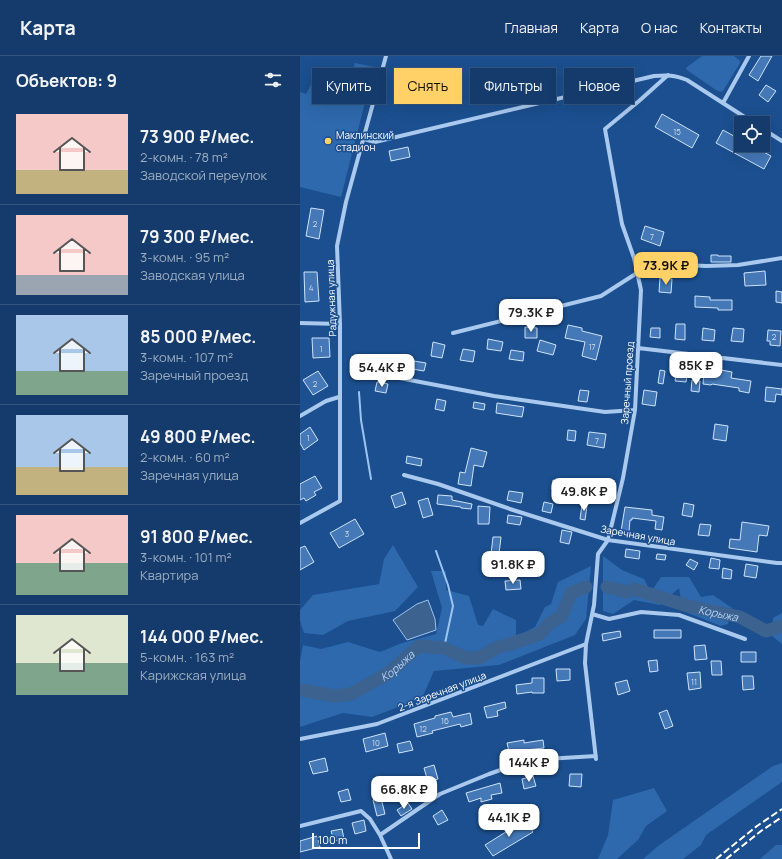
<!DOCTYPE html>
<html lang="ru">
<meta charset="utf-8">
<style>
:root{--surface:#143b6b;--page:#214673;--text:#f1f3f6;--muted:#9dadc1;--line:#33557e;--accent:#ffd166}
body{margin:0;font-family:Manrope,sans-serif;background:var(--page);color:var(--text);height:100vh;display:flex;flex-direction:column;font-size:15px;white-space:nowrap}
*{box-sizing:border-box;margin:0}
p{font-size:13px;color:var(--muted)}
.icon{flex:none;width:22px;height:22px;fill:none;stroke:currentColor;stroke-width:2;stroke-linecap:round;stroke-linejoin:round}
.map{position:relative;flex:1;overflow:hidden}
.details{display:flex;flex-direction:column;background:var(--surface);width:300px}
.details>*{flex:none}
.banner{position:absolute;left:12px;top:12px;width:380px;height:36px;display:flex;gap:8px}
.buttons{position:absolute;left:434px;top:60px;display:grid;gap:8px}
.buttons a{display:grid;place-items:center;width:36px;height:36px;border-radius:0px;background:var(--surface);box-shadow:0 4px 16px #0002,0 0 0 1px var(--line);font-size:20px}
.scale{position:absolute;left:12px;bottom:10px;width:108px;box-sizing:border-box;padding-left:4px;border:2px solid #fff;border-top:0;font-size:11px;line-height:14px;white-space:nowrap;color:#fff;-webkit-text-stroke:3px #1b4f8f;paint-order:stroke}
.price{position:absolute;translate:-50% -34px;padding:0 9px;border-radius:8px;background:#fff;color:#222;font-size:13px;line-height:26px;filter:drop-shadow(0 1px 2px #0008)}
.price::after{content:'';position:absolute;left:50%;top:24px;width:12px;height:9px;margin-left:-6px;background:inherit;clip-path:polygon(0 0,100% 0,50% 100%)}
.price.current{background:var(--accent);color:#111}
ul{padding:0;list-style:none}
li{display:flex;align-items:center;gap:12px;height:100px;padding:0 16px}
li+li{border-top:1px solid var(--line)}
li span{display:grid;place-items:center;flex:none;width:112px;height:80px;border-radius:0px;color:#555}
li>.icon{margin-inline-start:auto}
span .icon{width:48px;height:48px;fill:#fffc;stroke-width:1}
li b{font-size:17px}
h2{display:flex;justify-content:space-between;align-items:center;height:48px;padding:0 16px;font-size:17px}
.tag{padding:0 14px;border-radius:0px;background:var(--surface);box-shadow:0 4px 16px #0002,0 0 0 1px var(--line);font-size:14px;line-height:36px}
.tag.current{background:var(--accent);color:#111}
header{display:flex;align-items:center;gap:24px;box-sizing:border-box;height:56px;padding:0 20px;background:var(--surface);border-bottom:1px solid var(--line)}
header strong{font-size:19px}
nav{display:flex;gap:22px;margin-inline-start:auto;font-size:14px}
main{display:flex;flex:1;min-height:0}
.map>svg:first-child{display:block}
.green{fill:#2e69ad}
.water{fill:#3c6290;stroke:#9cc4f0}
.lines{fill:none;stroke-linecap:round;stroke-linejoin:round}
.stream{stroke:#9cc4f0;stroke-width:2}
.river{stroke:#3c6290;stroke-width:13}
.building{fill:#4478b7;stroke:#cfe3fa}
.street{stroke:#a9c9ee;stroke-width:4}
.rail{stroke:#fff;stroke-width:2;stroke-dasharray:7 3;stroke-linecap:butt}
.poi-dot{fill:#ffd166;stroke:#1b4f8f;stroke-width:1.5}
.labels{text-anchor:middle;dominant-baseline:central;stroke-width:3;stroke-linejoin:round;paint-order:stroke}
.number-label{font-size:8px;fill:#d0dded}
.poi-label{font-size:10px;fill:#fff;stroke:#1b4f8f;text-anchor:start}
.street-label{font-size:10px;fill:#fff;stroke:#1b4f8f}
.water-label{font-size:11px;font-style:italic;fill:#b5d3f5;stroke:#1b4f8f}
</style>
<header>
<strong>Карта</strong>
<nav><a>Главная</a><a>Карта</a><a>О нас</a><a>Контакты</a></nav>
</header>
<main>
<section class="details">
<h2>Объектов: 9<svg class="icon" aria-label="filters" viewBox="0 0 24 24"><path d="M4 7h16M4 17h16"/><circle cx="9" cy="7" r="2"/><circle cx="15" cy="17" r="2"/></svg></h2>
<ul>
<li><span style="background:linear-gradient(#f6c9c9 70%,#c2b280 0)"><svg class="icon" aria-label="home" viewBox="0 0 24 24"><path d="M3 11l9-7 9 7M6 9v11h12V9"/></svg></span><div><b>73 900 ₽/мес.</b><p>2-комн. · 78 m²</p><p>Заводской переулок</p></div></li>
<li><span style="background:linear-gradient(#f6c9c9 75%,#9aa5b1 0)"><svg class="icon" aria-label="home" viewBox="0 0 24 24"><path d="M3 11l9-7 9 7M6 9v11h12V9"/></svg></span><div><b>79 300 ₽/мес.</b><p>3-комн. · 95 m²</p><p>Заводская улица</p></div></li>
<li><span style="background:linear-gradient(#a9c7e8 70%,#7fa58c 0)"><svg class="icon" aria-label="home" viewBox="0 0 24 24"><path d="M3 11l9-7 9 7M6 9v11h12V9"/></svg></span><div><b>85 000 ₽/мес.</b><p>3-комн. · 107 m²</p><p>Заречный проезд</p></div></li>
<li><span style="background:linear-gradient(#a9c7e8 65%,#c2b280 0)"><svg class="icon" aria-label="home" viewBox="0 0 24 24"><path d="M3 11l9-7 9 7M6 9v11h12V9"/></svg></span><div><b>49 800 ₽/мес.</b><p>2-комн. · 60 m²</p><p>Заречная улица</p></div></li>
<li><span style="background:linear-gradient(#f6c9c9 60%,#7fa58c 0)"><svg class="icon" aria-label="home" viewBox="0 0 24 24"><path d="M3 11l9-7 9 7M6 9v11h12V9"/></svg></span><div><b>91 800 ₽/мес.</b><p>3-комн. · 101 m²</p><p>Квартира</p></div></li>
<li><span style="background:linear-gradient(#dfe7d0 60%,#7fa58c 0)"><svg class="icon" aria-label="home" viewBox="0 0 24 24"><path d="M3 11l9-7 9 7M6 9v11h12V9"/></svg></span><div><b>144 000 ₽/мес.</b><p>5-комн. · 163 m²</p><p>Карижская улица</p></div></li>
</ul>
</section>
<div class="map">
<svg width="482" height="803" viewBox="0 0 482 803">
<rect width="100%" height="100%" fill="#1b4f8f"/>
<path class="green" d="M402,0H434L440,5V7L423,35L421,36L416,34L387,14L386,12L387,11Z
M55,7L74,11L41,141L0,131V36L6,38C8,35 9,32 11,29C17,21 27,19 37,21C42,22 45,25 49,24Z
M93,489L118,531L95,555L48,565L23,579L4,577L0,565V554L13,539L79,528L84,503Z
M303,500L322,514L344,523L351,536L361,521H389L401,541L413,539L432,552L428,568L421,570L383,555L379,532L360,549L334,544L313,558L303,555Z
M291,510L286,563L275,579L199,609L134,615L122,642L72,661L43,657L0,671V605L3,589L21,593L48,586L80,596L102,587L136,578L142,552L131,515H146V534L169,540L178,569L183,570L193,553L216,564V581L235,571L245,551L251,548L258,526Z
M482,557V588L472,580L473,562Z
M482,707V726L406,779L401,789L383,803H343L358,790L473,710Z
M354,732L367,755L346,770L338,784L317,803H298L308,779L313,744Z
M476,789H482V803H460Z"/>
<path class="water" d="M128,544L135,563L136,574L107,584L93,564L117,548Z"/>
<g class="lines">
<path class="stream" d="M59,336L61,364L71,423
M136,495L148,529L153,550L144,592"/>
<g class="river">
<path id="s1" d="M307,531L327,536L334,533L388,550L440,561L466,575L482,570"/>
<path id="s2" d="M0,634L35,640L51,638L89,617L119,590L144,592L166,602H179L198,591L210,588L240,578L250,567L262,560L271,537L286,531"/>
</g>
</g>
<path class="building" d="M461,0H472L458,25L449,19Z
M466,29L476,35L468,46L459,39Z
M362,58L399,79L392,92L355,71Z
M423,74L441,84V89H451L471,100L464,113L416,87Z
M108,91L110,101L91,105L89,95Z
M11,152L24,154L19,183L6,180Z
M345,170L364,176L360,190L341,183Z
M411,199H418V200H431V206H411Z
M465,215L466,229L445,230L444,217Z
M4,216H17L19,245L5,246Z
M360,222L372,223L371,237L359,236Z
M476,235L482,236V247L476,246Z
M395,240L410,241V244H432V254H418V252L395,251Z
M376,268H385V284L375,283Z
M268,269L282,272V275L302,280L296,304L282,300L285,286L265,282Z
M225,271L237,272V282H225Z
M351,272H360V282L350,281Z
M403,272L415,274L414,285L402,284Z
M433,272L444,273L443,286L431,285Z
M468,274L481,275L480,290L470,289V285H467Z
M12,282H29L30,301L13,302Z
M188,283L203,286L201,295L187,293Z
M240,284L256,289L253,299L237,295Z
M133,286L145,289L142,302L131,300Z
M163,293L175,295L173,306L160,304Z
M211,294L224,296L223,305L209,303Z
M114,305L126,307L124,315L112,313Z
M377,313L388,314L386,326L375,325Z
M360,314L365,315L363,328L358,327Z
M421,314L432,316L431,322L451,325L449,337L439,335V332L412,328L411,329L403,328L404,316L420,318Z
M18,315L28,330L13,339L3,324Z
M392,324L400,325L399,336L391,335Z
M77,326L88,328L86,337L75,335Z
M466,331L482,333V339L476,338L475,346L465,345Z
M280,334L289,335L287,346L278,345Z
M344,334L357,336L355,350L342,348Z
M137,343L146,345L144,355L135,353Z
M174,346L185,348L184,354L173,352Z
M197,347L224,351L222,361L196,357Z
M415,368L428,370L426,385L413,383Z
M10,371L18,384L4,394L0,387V378Z
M268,374L276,375L275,385L267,384Z
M289,376L306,378L304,392L287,389Z
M171,392L187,396L183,411L174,409L171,430L158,428L160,416L165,417Z
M107,400L122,403L121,410L106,407Z
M15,420L22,432L14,436L16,439L6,445L4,442L0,444V428Z
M253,424L273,428L271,437L252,433Z
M209,435L223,437L221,447L207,444Z
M102,436L106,448L95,452L91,440Z
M138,439L152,440V444L172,448L171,453L161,452V451L137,448Z
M128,442L133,459L123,462L118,445Z
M244,446L253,448L251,457L242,455Z
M384,447L394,449L392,461L382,459Z
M282,449L287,450L285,464L280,463Z
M178,450L190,451L189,468H178Z
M325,451L352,454V459L364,461L362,474L355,473L356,465L332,462V464H330L329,476L321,475Z
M208,459L222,461L220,469L207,467Z
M55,463L64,478L39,492L30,477Z
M442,466L469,470L467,480L459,479L457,496L429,492L430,483L440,484Z
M400,468L411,469L409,480L398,479Z
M262,474L272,476L269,488L260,486Z
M193,481H201L199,498H191Z
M5,490L14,506L0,514V492Z
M326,493L340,495L339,503L325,501Z
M357,498L366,499L365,504L356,503Z
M411,502L420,504L419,513L409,512Z
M390,503L398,507L394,514L386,509Z
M446,508L458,510L456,522L444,520Z
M423,512L432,514L431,523L422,522Z
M220,524L221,533L206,534L205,525Z
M354,574H381V582H354Z
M320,575L321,581L303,585L302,578Z
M405,589L407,603L395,604L394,590Z
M441,596H456V606H441Z
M357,604L358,615L350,616L348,605Z
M411,605H421L422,619H412Z
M256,613H270V624L257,625Z
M400,616L401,632L389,634L387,617Z
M442,620H453L454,633L443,634Z
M232,622H244V637H232V636L217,638L216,629L232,627Z
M327,624L330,635L318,639L315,627Z
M205,646L206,652L197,655L198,660L187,662L184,651Z
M367,654L373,670L365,673L359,657Z
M151,656L153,661L170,657L172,668L161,671L160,668L132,675L133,677L117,681L114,668L135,662V660Z
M85,677L88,690L66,696L63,683Z
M224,684V687L243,684L244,692L225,694L226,698L210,700L207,687Z
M110,685L113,694L99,697L97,688Z
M25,702L28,715L13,718L9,706Z
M134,709L138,723L128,726L124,712Z
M270,718H282L281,731L269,730Z
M233,720L236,730L224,733L222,723Z
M200,727L202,737L191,739L192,743L181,746V742L169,746L166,737Z
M48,733L51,744L41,746L38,736Z
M81,742L85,758L77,760L73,744Z
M108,747L112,753L101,760L97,754Z
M142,754L148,764L138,769L133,760Z
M64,764L66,775L55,778L52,767Z
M225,764L233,776L193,800L185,789Z
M42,773L44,783L34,785L31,775Z
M17,780L20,791L0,796V785Z"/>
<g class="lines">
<path class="street" d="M423,47L449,0
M463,73L482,85
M64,83L75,86L354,20C368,19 374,19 387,24L454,67
M334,202L364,208L406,210L438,209L482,202
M0,267L40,268
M153,277L301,240L337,217
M338,292L482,309
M78,318L194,340L305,356L335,354
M0,360L26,345L39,341
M104,419L138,428L213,454L308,484L477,507H482
M0,467L40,445V268L37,190L46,146L86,0
M292,558L309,563L341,556L379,559L445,583
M0,683L77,668L286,588
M296,703L285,607L286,588L294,549L298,498L308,484L323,422L335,354L341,234L334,202L322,168L305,73L339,45L368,19
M0,770L61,755L70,763L80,779L140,738L189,718L229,704L296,700
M80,779L91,803"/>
<path class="rail" d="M416,803L457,770L482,753
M426,803L461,775L482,761"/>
</g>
<circle class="poi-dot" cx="28" cy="85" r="4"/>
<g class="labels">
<g class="number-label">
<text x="377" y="75">15</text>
<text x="15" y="167">2</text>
<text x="352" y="180">7</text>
<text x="11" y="231">4</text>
<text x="474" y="280">2</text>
<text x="292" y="290">17</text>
<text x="21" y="292">1</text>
<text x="15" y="327">2</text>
<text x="8" y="381">1</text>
<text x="297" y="384">7</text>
<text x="47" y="477">3</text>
<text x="394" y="625">11</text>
<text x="145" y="664">16</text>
<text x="123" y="672">12</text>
<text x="76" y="686">10</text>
</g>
<g class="poi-label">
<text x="36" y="79">Маклинский<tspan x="36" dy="12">стадион</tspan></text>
</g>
<g class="street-label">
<text transform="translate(31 242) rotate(-92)">Радужная улица</text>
<text transform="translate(327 327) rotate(-86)">Заречный проезд</text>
<text transform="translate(338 479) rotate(10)">Заречная улица</text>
<text transform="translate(142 635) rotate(-21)">2-я Заречная улица</text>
</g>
<g class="water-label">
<text stroke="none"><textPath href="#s1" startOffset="116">Корыжа</textPath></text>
<text stroke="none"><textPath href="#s2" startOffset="106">Корыжа</textPath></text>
</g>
</g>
</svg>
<div class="buttons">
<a><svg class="icon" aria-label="locate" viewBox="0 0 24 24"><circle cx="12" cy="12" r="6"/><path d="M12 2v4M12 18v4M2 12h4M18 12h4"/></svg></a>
</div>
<div class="scale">100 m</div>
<b class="price current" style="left:366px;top:230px">73.9K ₽</b>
<b class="price" style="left:231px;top:277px">79.3K ₽</b>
<b class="price" style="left:396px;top:330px">85K ₽</b>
<b class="price" style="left:82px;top:332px">54.4K ₽</b>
<b class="price" style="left:284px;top:456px">49.8K ₽</b>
<b class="price" style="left:213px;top:529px">91.8K ₽</b>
<b class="price" style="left:229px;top:727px">144K ₽</b>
<b class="price" style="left:104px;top:754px">66.8K ₽</b>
<b class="price" style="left:209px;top:782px">44.1K ₽</b>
<div class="banner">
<a class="tag">Купить</a>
<a class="tag current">Снять</a>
<a class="tag">Фильтры</a>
<a class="tag">Новое</a>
</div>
</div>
</main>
